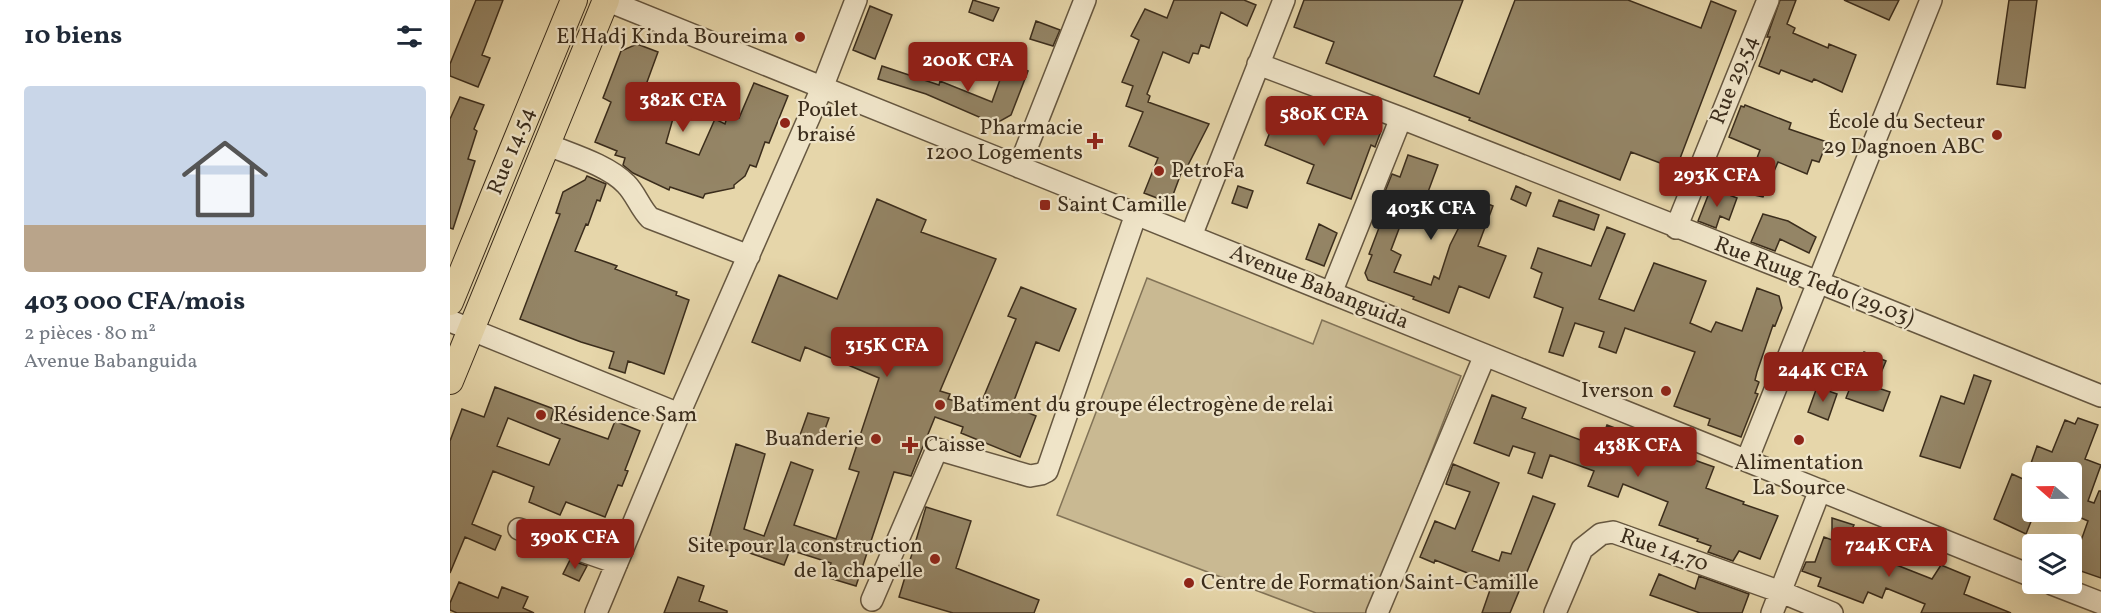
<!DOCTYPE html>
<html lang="fr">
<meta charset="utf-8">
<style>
:root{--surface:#fff;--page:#f2f2f3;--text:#1f2937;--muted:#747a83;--line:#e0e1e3;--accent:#8f2418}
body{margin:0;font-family:Vollkorn,serif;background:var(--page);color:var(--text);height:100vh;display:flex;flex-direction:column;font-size:22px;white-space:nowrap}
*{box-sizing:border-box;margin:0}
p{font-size:20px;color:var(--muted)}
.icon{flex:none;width:33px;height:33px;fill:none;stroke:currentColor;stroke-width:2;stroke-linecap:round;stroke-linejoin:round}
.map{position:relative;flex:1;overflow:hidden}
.sheet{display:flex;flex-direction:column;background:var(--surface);width:450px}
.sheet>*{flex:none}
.needle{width:39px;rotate:290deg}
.controls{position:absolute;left:1572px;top:462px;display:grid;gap:12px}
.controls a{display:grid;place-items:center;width:60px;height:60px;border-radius:6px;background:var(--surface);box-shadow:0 6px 24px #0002;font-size:30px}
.price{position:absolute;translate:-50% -51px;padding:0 14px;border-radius:6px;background:var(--accent);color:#fff;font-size:20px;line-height:39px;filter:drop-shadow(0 2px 3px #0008)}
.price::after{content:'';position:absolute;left:50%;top:36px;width:18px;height:14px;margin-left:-9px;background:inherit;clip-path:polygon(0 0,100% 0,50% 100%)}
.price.current{background:#222;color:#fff}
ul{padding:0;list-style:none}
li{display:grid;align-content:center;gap:12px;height:318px;padding:0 24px}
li+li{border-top:2px solid var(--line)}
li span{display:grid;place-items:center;height:186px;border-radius:6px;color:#555}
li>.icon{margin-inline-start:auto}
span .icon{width:108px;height:108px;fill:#fffc;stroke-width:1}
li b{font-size:26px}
h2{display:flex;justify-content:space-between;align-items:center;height:72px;padding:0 24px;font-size:26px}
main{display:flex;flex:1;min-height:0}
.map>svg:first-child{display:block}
.green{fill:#c9b992;stroke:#827357;stroke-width:1.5}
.building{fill:#948566;stroke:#3b2d1c;stroke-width:1.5;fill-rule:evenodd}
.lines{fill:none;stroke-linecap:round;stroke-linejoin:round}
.minor-casing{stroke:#665740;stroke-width:24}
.major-casing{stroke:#3b2d1c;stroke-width:28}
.minor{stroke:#efe4c8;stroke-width:21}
.major{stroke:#e6d6aa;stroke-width:26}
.poi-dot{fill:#8f2418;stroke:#efe4c8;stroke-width:2}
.labels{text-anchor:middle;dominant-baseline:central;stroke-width:4.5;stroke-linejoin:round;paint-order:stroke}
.poi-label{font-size:22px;fill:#3b2d1c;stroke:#efe4c8;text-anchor:start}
.street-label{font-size:22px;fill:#3b2d1c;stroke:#efe4c8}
</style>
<main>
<section class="sheet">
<h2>10 biens<svg class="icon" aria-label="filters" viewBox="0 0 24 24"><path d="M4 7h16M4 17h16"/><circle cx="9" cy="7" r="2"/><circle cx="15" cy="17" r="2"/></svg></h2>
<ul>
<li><span style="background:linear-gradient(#c9d6e8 75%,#b9a48a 0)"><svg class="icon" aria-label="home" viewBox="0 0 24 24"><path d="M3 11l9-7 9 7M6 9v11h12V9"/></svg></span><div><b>403 000 CFA/mois</b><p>2 pièces · 80 m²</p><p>Avenue Babanguida</p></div></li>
</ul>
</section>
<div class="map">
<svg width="1651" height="613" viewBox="0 0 1651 613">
<rect width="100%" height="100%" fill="#e6d6aa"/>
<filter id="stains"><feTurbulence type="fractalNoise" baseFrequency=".00333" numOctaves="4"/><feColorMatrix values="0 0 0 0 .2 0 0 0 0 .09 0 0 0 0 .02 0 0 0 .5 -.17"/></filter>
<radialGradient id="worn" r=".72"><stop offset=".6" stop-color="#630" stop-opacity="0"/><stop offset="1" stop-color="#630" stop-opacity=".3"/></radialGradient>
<path class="green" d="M697,278L863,344L872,320L1011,376L919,613H866L607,515Z"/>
<path class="building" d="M26,0H53L32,55L40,58L28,87L0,76V64Z
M523,0L549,8L543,21L519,12Z
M724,0H794L806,5L797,26L771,12L759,48L751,45L748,54L743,53L739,63L713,52L697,94L700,96L698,102L759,124L736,169L733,168L720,203L694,193L708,158L679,146L693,112L676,106L683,86L672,82L689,40L681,36L695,9L717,18Z
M854,0H1013L984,76L1029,94L1065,0H1178L1251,28L1261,1L1286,11L1226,169L1181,152L1170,180L1019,120L1020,118L876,63L884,42L844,27Z
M1330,0H1346L1337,24L1345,28L1343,33L1378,48L1379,44L1406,55L1392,92L1364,79L1362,82L1331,70L1329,74L1309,66L1320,37H1317Z
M1394,0H1449L1439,20Z
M1559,0H1587L1575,88L1547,84Z
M420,6L442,15L425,59L403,50Z
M586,21L610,30L603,46L580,39Z
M187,44L208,52L189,104L224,115L216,143L249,155L265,119L275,124L278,114L289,118L304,83L338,96L319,143L315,142L306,167L300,165L295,176L284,185V188L255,194L253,198L220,187L219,190L183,173L173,165L175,158L165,155L167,151L145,142L161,102L153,98L171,51Z
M556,63L578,71L561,115L545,124L476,94L428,79L432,66L489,85L490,81L542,102Z
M10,97L34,105L24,129L27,131L18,159L25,161L3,229L0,228V119Z
M831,103L883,123L886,115L931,131L925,147L921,145L901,199L857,183L864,165L815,145Z
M1295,105L1341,123L1339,129L1377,142L1369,162L1362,160L1357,174L1328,162L1313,197L1294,193L1310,150L1279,137L1291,106L1294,107Z
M958,155L988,165L978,192L1015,203L1018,196L1043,206L1028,246L1056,256L1039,298L1009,286L999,313L963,299L964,297L918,280L915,273L922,255L919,254L935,212L928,209L942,174L950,177ZM958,205L1009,227L1000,245L989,279L984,276L981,285L944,272L951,255L941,250Z
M137,176L156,184L150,201L147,200L138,225L136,224L125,251L167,266L165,269L227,292L226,295L239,300L214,374L178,361L175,373L159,368L164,352L131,342L70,319L110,214L106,213L113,192L135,180Z
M788,186L803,191L797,208L782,203Z
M1066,186L1081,193L1076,206L1061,199Z
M1261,188L1287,198L1279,220L1270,216L1266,228L1248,221Z
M427,199L476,220L471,232L546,259L490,391L500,394L498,399L529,408L566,319L558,316L571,287L626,309L609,351L586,342L562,406L586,416L570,457L511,433L513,427L485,417L461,476L444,472L406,586L376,577L381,563L340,550L334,565L288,549L287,553L257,545L286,444L315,454L294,529L314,536L341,462L363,470L344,525L386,539L409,472L399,469L429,378L355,347L350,361L302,342L329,275L387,299Z
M1109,200L1149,215L1144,230L1103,216Z
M1313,214L1338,221L1366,237L1359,253L1330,239L1325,251L1301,242Z
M869,224L887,233L874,266L856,259Z
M1157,227L1175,234L1149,299L1184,311L1204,263L1256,281L1240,323L1261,332L1266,322L1292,331L1307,288L1329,296L1332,308L1325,326L1323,325L1307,372L1305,380L1309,382L1305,393L1308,394L1291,437L1258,425L1260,419L1224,406L1245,352L1175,328L1166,353L1149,347L1154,332L1125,323L1113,356L1099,352L1113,308L1084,297L1092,273L1081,268L1088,248L1141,266Z
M1414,352L1436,361L1425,387L1440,392L1433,411L1396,398Z
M1524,375L1541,381L1510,468L1470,456L1491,396L1514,404Z
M45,387L104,409L101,419L158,439L165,421L190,431L175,470L178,471L172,486L168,485L155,517L116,502L110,515L79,502L84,487L43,471L22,524L51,536L45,550L15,537L0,573V441L12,409L34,417ZM58,418L110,439L99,465L47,446Z
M1367,387L1387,394L1378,420L1358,412Z
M1042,395L1076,408L1072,418L1149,447L1157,425L1189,437L1188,440L1264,467L1256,488L1294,502L1293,504L1328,516L1310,559L1289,551L1283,561L1258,552L1261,546L1247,541L1248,539L1209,525L1218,502L1173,484L1168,497L1138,486L1144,471L1100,455L1092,478L1078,473L1085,453L1063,446L1059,456L1024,443Z
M358,413L379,418L370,443L349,438Z
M1628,418L1648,425L1635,459L1651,465L1638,501L1644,503L1649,491H1651V578L1622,568V551L1627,552L1638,521L1622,514V472H1578L1587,446L1602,452L1615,420L1625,424Z
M1003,464L1049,483L1022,551L1049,561L1052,552L1061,554L1083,496L1105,504L1060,613H1032L1041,587L1024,581L1025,576L985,560L984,563L970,557L985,521L1005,529L1020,492L996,484Z
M1562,474L1582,483V519L1576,534L1544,519Z
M476,507L521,521L506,568L589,600L584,613H503L449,597Z
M1382,518L1404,525L1397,540L1403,542L1401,547L1482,579L1491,565L1520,577L1514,594L1561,613H1471L1475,604L1436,588L1432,598L1418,592L1413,603L1368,586L1371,578L1352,571L1356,562H1365L1374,537L1382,540Z
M120,560L137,566L129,581L113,574Z
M1209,574L1245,589L1249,576L1299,594L1292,613H1250L1200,595Z
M228,577L254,586L249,601L277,611V613H214Z
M9,582L48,598L52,587L78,597L73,608L84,613H7L0,610V603Z"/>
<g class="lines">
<defs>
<path id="minor" d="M156,0L1582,576
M808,64L951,118L1368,282L1651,396
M96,144C120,154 158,165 176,184C186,194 190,208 200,218L299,256
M569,167L635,0
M1226,228L1318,0
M741,236L834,0
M881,293L951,118
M0,321L229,414
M1297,460L1481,0
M69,529L167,563
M1602,584L1651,603
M422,600L487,449L580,476L591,474L597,471L686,214
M146,613L229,414L372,88L406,0
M927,613L1035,355
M1105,613L1132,549L1151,534L1163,532L1331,592L1382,613
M1322,613L1370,490"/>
<path id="major" d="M0,302L124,0
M0,381L156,0"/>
</defs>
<use href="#minor" class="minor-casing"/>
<use href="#major" class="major-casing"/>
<use href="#minor" class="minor"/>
<use href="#major" class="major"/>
</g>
<g class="poi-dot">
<circle cx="350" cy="37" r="6"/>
<circle cx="335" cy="123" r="6"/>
<circle cx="1547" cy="135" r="6"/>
<path d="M642 132h6v6h6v6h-6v6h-6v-6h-6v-6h6z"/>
<circle cx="709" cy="171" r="6"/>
<rect x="589" y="199" width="12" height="12" rx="3"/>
<circle cx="1216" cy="391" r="6"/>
<circle cx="490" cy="405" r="6"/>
<circle cx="91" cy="415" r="6"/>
<circle cx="426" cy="439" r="6"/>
<circle cx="1349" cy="440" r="6"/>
<path d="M457 436h6v6h6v6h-6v6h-6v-6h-6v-6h6z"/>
<circle cx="485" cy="559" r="6"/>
<circle cx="739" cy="583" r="6"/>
</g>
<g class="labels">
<g class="poi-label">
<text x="338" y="37" text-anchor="end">El Hadj Kinda Boureima</text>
<text x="347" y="110">Poulet<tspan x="347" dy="25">braisé</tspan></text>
<text x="1535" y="122" text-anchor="end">École du Secteur<tspan x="1535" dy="25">29 Dagnoen ABC</tspan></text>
<text x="633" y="128" text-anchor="end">Pharmacie<tspan x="633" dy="25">1200 Logements</tspan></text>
<text x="721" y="171">PetroFa</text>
<text x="607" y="205">Saint Camille</text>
<text x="1204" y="391" text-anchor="end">Iverson</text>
<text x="502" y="405">Batiment du groupe électrogène de relai</text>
<text x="103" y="415">Résidence Sam</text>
<text x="414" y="439" text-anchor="end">Buanderie</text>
<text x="474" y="445">Caisse</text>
<text x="1349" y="463" text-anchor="middle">Alimentation<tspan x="1349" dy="25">La Source</tspan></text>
<text x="473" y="546" text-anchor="end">Site pour la construction<tspan x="473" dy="25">de la chapelle</tspan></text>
<text x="751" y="583">Centre de Formation Saint-Camille</text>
</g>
<g class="street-label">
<text transform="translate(1285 80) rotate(-68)">Rue 29.54</text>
<text transform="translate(62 151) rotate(-68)">Rue 14.54</text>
<text transform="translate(1364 282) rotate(21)">Rue Ruug Tedo (29.03)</text>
<text transform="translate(869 288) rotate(22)">Avenue Babanguida</text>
<text transform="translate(1214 551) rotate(19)">Rue 14.70</text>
</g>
</g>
<rect width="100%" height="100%" filter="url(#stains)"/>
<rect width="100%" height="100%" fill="url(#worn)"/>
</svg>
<div class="controls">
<a><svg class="needle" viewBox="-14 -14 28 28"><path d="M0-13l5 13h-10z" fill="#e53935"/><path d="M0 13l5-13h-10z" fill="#747a83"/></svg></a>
<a><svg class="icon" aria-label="layers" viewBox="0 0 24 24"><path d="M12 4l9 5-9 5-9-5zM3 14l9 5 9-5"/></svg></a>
</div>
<b class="price" style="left:518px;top:93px">200K CFA</b>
<b class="price" style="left:233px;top:133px">382K CFA</b>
<b class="price" style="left:874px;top:147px">580K CFA</b>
<b class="price" style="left:1267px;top:208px">293K CFA</b>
<b class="price current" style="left:981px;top:241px">403K CFA</b>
<b class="price" style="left:437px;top:378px">315K CFA</b>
<b class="price" style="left:1373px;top:403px">244K CFA</b>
<b class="price" style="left:1188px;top:478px">438K CFA</b>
<b class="price" style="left:125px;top:570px">390K CFA</b>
<b class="price" style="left:1439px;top:578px">724K CFA</b>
</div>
</main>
